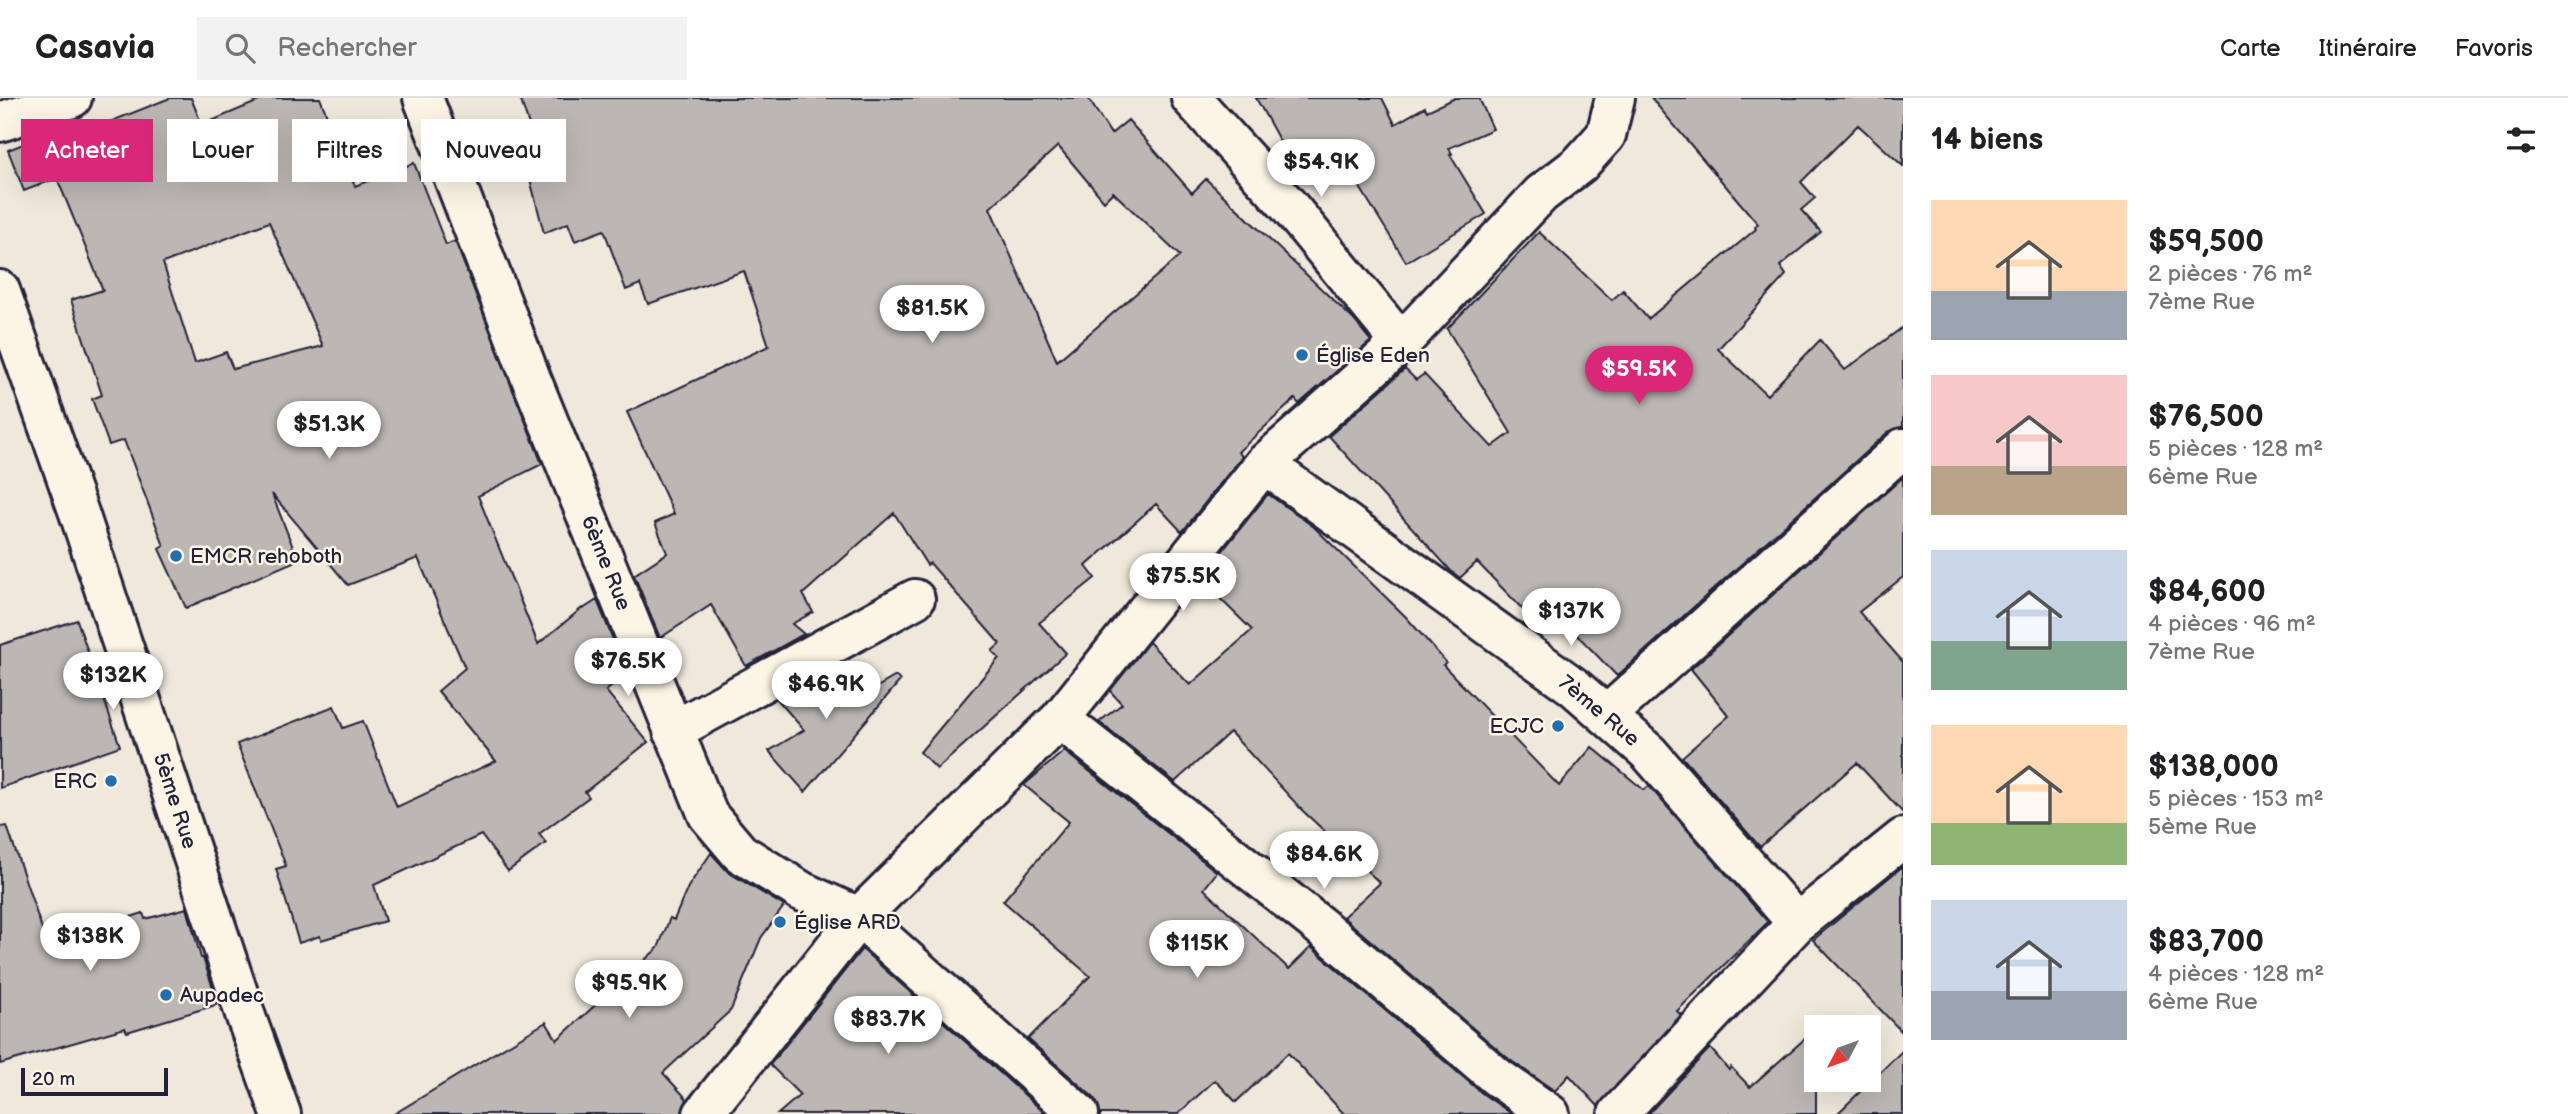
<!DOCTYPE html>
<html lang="fr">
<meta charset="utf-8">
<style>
:root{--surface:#fff;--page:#f2f2f2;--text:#202124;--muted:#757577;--line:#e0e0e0;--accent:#db2777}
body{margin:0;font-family:"Balsamiq Sans",sans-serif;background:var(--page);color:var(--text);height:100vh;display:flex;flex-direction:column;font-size:26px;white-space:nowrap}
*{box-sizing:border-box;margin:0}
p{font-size:23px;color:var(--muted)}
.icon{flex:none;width:38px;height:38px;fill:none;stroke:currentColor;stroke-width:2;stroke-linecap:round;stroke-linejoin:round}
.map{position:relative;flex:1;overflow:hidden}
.sheet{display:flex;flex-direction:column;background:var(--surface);width:665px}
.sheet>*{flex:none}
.banner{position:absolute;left:21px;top:21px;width:665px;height:63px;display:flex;gap:14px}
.needle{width:46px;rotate:229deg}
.controls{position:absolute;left:1804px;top:917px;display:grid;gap:14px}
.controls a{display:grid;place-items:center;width:77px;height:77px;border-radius:0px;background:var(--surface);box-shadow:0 7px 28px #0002;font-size:35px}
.scale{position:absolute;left:21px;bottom:18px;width:147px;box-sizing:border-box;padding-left:7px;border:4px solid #22223b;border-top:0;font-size:19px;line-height:24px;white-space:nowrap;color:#22223b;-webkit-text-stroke:5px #fcf5e5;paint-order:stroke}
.price{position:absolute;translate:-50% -60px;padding:0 16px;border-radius:24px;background:#fff;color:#222;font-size:23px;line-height:46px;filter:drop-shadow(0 2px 4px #0008)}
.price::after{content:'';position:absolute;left:50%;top:42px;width:21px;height:16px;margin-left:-10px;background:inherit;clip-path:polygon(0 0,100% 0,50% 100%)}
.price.on{background:var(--accent);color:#fff}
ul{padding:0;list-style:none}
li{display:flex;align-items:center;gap:21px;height:175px;padding:0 28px}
li span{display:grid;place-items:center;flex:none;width:196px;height:140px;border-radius:0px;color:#555}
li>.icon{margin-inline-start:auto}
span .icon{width:84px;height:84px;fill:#fffc;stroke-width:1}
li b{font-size:30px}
h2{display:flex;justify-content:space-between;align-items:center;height:84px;padding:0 28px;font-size:30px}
.tag{padding:0 24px;border-radius:0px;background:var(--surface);box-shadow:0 7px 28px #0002;font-size:24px;line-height:63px}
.tag.on{background:var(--accent);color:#fff}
header{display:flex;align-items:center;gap:42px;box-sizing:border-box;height:98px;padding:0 35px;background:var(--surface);border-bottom:2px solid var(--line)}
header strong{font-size:33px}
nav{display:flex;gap:38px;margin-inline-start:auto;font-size:24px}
.search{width:490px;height:63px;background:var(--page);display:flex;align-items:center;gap:18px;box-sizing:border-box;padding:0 24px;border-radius:0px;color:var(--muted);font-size:26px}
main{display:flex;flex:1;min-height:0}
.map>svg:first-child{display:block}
.building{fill:#bcb7b3;stroke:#22223b;stroke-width:2;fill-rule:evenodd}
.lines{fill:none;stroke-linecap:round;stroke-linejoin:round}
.minor-casing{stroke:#22223b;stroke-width:44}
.minor{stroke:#fcf5e5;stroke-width:38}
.poi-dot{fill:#1f6fb2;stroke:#fcf5e5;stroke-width:2.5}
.labels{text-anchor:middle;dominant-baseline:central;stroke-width:5;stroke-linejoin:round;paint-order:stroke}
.poi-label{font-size:21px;fill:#22223b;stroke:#fcf5e5;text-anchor:start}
.street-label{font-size:21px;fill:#22223b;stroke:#fcf5e5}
</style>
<header>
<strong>Casavia</strong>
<div class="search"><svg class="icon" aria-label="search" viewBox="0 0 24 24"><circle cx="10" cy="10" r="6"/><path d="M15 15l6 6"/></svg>Rechercher</div>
<nav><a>Carte</a><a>Itinéraire</a><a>Favoris</a></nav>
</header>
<main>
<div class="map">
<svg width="1903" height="1016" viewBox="0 0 1903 1016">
<rect width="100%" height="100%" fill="#efe8db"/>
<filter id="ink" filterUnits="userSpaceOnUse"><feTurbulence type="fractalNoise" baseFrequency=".0143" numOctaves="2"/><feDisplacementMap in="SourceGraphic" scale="14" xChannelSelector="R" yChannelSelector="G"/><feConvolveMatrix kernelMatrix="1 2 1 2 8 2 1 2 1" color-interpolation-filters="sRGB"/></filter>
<g filter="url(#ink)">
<path class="building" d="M170,0H191L202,27L266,0H320L355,88L414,65L446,147L455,143L542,366L478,398L538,546L582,510L583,511L597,502L627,576L606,593L648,644L585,694L589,699L539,736L546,745L508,773L481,737L374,787L385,823L321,842L320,838L299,845L276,771L286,768L237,646L334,608L343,630L363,623L397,709L496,663L438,593L465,570L418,460L348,487L272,396L298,462L186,510L159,451L164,448L124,342L109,347L92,301L102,297L71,202L103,192L57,80L24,93L8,52L68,28L72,39ZM269,124L323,248L233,271L226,254L195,265L163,165Z
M520,0H1088L1111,36L1128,22L1192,95L1206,81L1354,222L1371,243L1299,306L1295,301L1238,354L1242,358L1182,434L1156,406L1086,468L1095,480L1039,525L1066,555L937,671L920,654L999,560L992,553L1000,546L930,465L927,467L894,415L803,496L813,514L792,526L804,536L746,568L711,507L660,540L634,477L667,455L655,425L674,416L627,314L769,248L744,173L648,206L640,186L626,192L604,132L575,143L568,125L544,135L524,58L538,54ZM1058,48L1104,103L1113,94L1180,158L1057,263L990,110Z
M1256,0H1382L1395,26L1425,9L1427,13L1455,0H1479L1493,31L1449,50L1452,56L1450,57L1486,116L1406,164L1337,52L1296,73Z
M1651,0H1903V68L1858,27L1801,84L1815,100L1801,112L1821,134L1780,168L1786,177L1718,251L1767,297L1820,242L1845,272L1903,229V329L1888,334L1617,578L1550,509L1535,524L1477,464L1460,480L1451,473L1329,338L1405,271L1416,282L1424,276L1492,349L1511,335L1447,231L1539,134L1612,202L1623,192L1648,221L1756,131L1755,129L1758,126Z
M1903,379V479L1859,514L1903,564V715L1857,665L1760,749L1682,659L1729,618L1691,571Z
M1268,396L1314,429L1406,519L1446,564L1443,567L1559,688L1592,649L1644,692L1649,688L1768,824L1677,913L1681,917L1598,1008L1569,977L1555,993L1510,962L1343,819L1380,785L1303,713L1230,634L1175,684L1099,624L1122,606L1110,593L1149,544L1190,587L1252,532L1200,481Z
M77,522L120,648L0,690V547Z
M840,567L870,593L896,578L900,583L805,694L769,653L804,632L777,601Z
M1064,653L1217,774L1204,791L1289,871L1311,849L1483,996L1512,1016H1344L1288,955L1236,1004L1215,982L1178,1016H1100L1099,1009L1094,1000L1028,941L1090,878L1003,803L1069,724L1024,687Z
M7,728L47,846L143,815L145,821L187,810L201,860H203L216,899V907L127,934L125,930L0,966V729Z
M711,755L728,774L784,808L761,840L731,912L663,975L687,1001L682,1016H394L546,924L557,942L658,850L670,820L674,822L688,789Z
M1903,768V935L1813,842Z
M862,851L1046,1016H778L800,997L770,967Z
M1816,931V1016H1648L1710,950L1729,972L1731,969L1750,989Z
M1903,952V1016H1837Z"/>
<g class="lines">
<defs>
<path id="minor" d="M423,0L532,283L708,717L740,755L801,793L859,819L1079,1016
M1191,0L1287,106L1401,245
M0,24L72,0
M0,192L79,415L247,922L281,1016
M1264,366L1574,589L1649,655L1797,825
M1607,617L1903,350
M1060,621L1319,827L1497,979L1550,1016
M673,633L915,501
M703,1016L859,819L1060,621L1264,366L1401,245L1541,96L1580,66L1606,37L1615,0
M1618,1016L1797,825L1903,740"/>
</defs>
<use href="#minor" class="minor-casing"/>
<use href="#minor" class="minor"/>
</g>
</g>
<g class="poi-dot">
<circle cx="1302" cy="257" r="7"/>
<circle cx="176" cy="458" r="7"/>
<circle cx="1558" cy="628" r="7"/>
<circle cx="111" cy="683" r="7"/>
<circle cx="780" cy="824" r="7"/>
<circle cx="166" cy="897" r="7"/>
</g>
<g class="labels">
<g class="poi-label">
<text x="1316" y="257">Église Eden</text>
<text x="190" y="458">EMCR rehoboth</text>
<text x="1544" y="628" text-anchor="end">ECJC</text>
<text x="97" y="683" text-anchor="end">ERC</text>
<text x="794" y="824">Église ARD</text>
<text x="180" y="897">Aupadec</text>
</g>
<g class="street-label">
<text transform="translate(606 465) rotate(68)">6ème Rue</text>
<text transform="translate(1599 613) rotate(40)">7ème Rue</text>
<text transform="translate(175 703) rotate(72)">5ème Rue</text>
</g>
</g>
</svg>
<div class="controls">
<a><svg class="needle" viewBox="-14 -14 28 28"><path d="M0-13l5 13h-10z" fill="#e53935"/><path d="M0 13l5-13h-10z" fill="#757577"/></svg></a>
</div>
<div class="scale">20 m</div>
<b class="price" style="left:1321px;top:101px">$54.9K</b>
<b class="price" style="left:932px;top:247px">$81.5K</b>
<b class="price on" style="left:1639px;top:308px">$59.5K</b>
<b class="price" style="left:329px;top:363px">$51.3K</b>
<b class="price" style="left:1183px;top:515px">$75.5K</b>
<b class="price" style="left:1571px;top:550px">$137K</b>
<b class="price" style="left:628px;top:600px">$76.5K</b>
<b class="price" style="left:113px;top:614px">$132K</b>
<b class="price" style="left:826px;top:623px">$46.9K</b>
<b class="price" style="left:1324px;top:793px">$84.6K</b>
<b class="price" style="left:90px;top:875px">$138K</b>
<b class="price" style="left:1197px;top:882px">$115K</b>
<b class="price" style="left:629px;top:922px">$95.9K</b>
<b class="price" style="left:888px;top:958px">$83.7K</b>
<div class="banner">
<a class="tag on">Acheter</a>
<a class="tag">Louer</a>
<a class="tag">Filtres</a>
<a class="tag">Nouveau</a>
</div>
</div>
<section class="sheet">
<h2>14 biens<svg class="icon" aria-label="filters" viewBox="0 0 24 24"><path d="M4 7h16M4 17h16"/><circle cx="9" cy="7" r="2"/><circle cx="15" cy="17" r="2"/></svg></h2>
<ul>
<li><span style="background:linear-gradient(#ffd9b3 65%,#9aa5b1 0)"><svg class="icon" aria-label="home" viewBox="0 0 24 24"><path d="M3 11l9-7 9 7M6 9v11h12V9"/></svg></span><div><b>$59,500</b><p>2 pièces · 76 m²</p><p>7ème Rue</p></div></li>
<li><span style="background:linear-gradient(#f6c9c9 65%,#b9a48a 0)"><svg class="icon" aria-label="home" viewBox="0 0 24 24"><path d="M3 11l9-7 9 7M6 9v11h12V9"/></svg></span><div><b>$76,500</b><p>5 pièces · 128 m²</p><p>6ème Rue</p></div></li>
<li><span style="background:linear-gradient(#c9d6e8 65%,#7fa58c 0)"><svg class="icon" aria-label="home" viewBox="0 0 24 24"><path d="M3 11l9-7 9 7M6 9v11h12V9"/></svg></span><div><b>$84,600</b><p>4 pièces · 96 m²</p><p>7ème Rue</p></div></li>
<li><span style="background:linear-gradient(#ffd9b3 70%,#8fb573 0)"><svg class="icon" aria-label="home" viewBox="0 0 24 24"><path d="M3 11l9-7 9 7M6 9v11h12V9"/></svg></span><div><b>$138,000</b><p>5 pièces · 153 m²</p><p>5ème Rue</p></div></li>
<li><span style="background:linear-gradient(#c9d6e8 65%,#9aa5b1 0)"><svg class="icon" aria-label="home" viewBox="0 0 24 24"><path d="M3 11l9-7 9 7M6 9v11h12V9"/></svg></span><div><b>$83,700</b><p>4 pièces · 128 m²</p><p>6ème Rue</p></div></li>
</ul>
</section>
</main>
